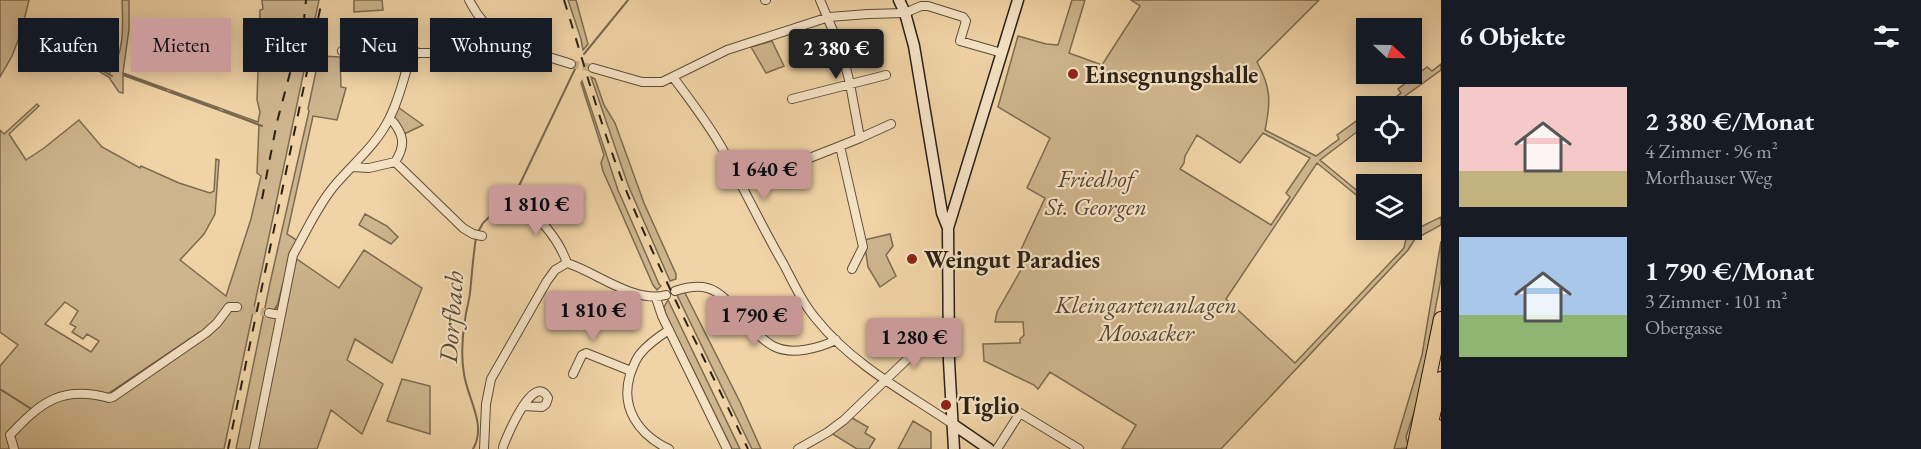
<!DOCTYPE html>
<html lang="de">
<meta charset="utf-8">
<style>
:root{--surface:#171b24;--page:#242831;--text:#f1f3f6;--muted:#9ea1a6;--accent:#c59692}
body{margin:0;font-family:"EB Garamond",serif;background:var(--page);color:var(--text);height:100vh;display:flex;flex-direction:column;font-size:22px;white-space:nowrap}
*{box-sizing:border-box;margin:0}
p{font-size:20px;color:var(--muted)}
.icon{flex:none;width:33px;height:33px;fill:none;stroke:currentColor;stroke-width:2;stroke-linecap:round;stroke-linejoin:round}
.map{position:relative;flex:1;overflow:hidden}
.side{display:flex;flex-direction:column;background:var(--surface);width:480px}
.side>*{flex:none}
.top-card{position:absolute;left:18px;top:18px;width:570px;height:54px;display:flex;gap:12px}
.needle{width:39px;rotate:112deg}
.buttons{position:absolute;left:1356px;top:18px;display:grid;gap:12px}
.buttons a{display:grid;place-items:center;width:66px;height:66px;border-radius:0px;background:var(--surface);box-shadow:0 3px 15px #0003;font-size:30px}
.price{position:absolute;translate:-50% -51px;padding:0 14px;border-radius:6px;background:var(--accent);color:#111;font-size:20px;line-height:39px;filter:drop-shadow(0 2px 3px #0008)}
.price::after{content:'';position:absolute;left:50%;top:36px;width:18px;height:14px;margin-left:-9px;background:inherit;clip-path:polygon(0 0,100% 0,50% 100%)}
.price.active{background:#222;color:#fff}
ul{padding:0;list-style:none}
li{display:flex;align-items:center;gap:18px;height:150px;padding:0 18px}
li span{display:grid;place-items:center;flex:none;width:168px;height:120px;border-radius:0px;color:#555}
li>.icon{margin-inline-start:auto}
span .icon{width:72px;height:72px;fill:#fffc;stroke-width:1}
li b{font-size:26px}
h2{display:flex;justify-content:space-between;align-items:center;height:72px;padding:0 18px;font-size:26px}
.pill{padding:0 21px;border-radius:0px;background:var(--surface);box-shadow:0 3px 15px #0003;font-size:21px;line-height:54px}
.pill.active{background:var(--accent);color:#111}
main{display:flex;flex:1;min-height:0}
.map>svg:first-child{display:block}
.green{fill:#ceb58d;stroke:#7c6b51;stroke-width:1.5;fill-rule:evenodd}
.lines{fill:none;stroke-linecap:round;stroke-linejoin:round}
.stream{stroke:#79674f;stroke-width:2}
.street-tunnel{stroke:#c8af89;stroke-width:8;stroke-dasharray:8 4;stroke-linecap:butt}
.street-casing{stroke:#5c4e39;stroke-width:10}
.secondary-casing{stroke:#2a2115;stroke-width:13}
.highway-casing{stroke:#2a2115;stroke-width:16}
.street{stroke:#f5e2c5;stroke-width:8}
.secondary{stroke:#f5e2c5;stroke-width:10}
.highway{stroke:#f0d3a6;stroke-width:14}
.rail{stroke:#2a2115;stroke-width:2;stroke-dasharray:10 10;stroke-linecap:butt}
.poi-dot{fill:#8f2418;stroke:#f5e2c5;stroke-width:2}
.labels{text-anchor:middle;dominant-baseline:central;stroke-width:4.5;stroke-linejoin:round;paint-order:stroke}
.poi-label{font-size:24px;font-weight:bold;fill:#2a2115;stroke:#f5e2c5;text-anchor:start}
.park-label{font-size:24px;font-style:italic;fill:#534633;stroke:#f5e2c5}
.water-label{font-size:26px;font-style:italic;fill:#584a37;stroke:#f5e2c5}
</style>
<main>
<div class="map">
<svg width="1441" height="449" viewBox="0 0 1441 449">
<rect width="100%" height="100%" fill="#f0d3a6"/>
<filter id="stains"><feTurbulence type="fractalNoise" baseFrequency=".00333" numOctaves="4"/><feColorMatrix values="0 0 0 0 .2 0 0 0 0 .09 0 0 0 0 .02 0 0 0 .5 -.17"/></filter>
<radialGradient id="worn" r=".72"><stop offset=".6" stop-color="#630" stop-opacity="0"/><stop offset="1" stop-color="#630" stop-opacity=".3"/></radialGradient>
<path class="green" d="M0,0H29L20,37L65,52L70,51L109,74C125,54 123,24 122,0H129V29L123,73L258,122L260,112L257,100L260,10L263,9L262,0H319L224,449H0V366L18,345L0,332V130L4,134L37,104L39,106L9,134L26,160L44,148L79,120L102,147L140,168L141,166L179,183L210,193L214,191L216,159L219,160L215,214L204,234L180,260L226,296L251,219L261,176L257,173L259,125L257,124L125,76H123V93L119,92L110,79V78L71,54L68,55L67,58L19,38L12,56L0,77ZM65,302L78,311L70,324L76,327L72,332L83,339L87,334L99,341L91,352L45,324Z
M354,0H382L383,10L354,12Z
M568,0H576L588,44L583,50L581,39Z
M1072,0H1085L1069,53L1102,65L1140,6L1131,0H1319L1257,62C1271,87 1271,102 1265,130L1316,156L1339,139L1337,135L1366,114V125L1320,160L1366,198V203L1317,163L1226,299L1295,363L1404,248L1406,239L1398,230H1404L1408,233L1441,217V225L1415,239L1408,250L1221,449H1122L1136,425L1050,372L1038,389L1034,385L984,361L983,344L1020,343V339L1024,335L1023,322H995L997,312L1026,261L1018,256L1045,198L1027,188L1050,138L998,107L1018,36L1046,44L1058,45ZM1263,133L1310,158L1286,193L1290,197L1271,225L1180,169L1184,163L1185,156L1197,135L1240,163Z
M772,41L784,66L766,73L751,47Z
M319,56L340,57L341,87L346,88L337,120L313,116L287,234L298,241L291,255L339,288L364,250L422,288L392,363L355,339L347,360L383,384L362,434L331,410L317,449H236L270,283L309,111L308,109L316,71H318L321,59Z
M1441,64V70L1391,106H1384L1401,93L1398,89L1427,67L1432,71Z
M591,77L595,79L604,105L615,123L644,203L676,274V279L670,281L628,185Z
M582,81L618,190L659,284L661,286L657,290L653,285L603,171L601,163L604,155L581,83Z
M395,105L423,125L402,135L390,118Z
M365,214L387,226L398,237L391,244L359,225Z
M890,234L893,246L886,255L896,276L880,287L868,267L864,240Z
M1441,241V279L1418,400L1406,437L1409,448L1394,449L1422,355Z
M683,292L685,293L740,402L761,449H752L677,295Z
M668,300L740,449H732L666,315L664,307Z
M402,379L430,386V434L387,421Z
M852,418L868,427L865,433L875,439L869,449H857L831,433Z
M913,421L931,432V449H898Z"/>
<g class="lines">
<path class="stream" d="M20,38L65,53
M72,53L112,76
M584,54L628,0
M123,74L166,90
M171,92L218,109
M224,111L262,126
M478,232L483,223L517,190L575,69
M275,309L278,304L283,284
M0,389L33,410
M108,394L200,332
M473,449C487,425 468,400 464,374C461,356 462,338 465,320C466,310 469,302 470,293C472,274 473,256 476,238"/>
<path class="street-tunnel" d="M571,64L593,68
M237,307L269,313"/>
<defs>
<path id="street" d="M469,0C493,47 526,49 571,64
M765,0H766
M820,0L842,52L850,84L860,138L840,146
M342,51L405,46L418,53
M593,68L642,82H662L727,50L829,17L868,14L905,13L921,6H928L963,17L966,21L960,41L1002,53
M673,77C690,100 708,123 722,148C743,187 762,227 784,265C794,284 803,304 817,320C853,365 907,393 954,425
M792,99L886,75
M860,138L891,124
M807,159L840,146L863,247L852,269
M395,162L463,228L473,234L482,236
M352,167L369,168L395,162C407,144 403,133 390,118
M518,200C539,217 558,237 567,263
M567,263C596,272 635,304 666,295
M675,291C684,288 693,286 703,287C717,289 727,300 736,311C747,323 759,338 773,346C792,356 819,348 836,340
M656,298L662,316L727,449
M269,313L280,315
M573,374L582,355L586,353L631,371
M503,447C506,438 534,370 548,398L546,404L542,407L523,406
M14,449L10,435C41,402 62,385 109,398L113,397L206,333L217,323L229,307H237
M254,449L293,255C306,232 318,205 335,185C354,163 378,143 390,117C399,99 404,79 409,60L413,55L418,53H453L470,50L500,39
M484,449L486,404L491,379L547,281L555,270L567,263
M669,449C639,435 620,408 630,375C633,367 635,360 640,354C648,344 658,337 669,330
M798,449L828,432L844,420L923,344L938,335L949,334
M997,449L1020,413L1079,449"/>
<path id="secondary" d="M899,0L905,13L914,46L942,213L948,228L949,361L954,449
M948,228L1018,0
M954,425L989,449"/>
<path id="highway" d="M1414,449L1441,319
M1425,449L1441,379
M1435,449L1436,426"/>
</defs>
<use href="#street" class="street-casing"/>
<use href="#secondary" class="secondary-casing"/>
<use href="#highway" class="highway-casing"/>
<use href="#street" class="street"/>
<use href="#secondary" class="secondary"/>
<use href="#highway" class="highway"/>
<path class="rail" d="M564,0C584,63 601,128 626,190C662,278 707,363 748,449
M262,199L277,122L304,20L306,0
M228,449L322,0"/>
</g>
<g class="poi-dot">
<circle cx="1073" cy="74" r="6"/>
<circle cx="912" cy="259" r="6"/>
<circle cx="946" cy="405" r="6"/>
</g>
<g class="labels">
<g class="poi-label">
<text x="1085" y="74">Einsegnungshalle</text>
<text x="924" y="259">Weingut Paradies</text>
<text x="958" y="405">Tiglio</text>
</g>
<g class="park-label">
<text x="1096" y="178">Friedhof<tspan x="1096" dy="28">St. Georgen</tspan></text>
<text x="1146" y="304">Kleingartenanlagen<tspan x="1146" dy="28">Moosacker</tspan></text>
</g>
<g class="water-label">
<text transform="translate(451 317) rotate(-86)">Dorfbach</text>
</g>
</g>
<rect width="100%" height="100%" filter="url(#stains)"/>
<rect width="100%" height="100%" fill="url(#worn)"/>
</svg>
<div class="buttons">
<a><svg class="needle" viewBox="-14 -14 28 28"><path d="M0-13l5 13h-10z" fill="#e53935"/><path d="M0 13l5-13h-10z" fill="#9ea1a6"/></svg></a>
<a><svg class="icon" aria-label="locate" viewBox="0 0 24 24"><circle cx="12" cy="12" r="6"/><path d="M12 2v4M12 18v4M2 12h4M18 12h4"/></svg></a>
<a><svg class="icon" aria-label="layers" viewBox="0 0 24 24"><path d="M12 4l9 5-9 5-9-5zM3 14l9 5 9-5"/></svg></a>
</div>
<b class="price active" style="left:836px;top:80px">2 380 €</b>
<b class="price" style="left:764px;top:201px">1 640 €</b>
<b class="price" style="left:536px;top:236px">1 810 €</b>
<b class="price" style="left:593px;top:342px">1 810 €</b>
<b class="price" style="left:754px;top:347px">1 790 €</b>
<b class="price" style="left:914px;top:369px">1 280 €</b>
<div class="top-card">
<a class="pill">Kaufen</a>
<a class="pill active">Mieten</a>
<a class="pill">Filter</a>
<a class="pill">Neu</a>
<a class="pill">Wohnung</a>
</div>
</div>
<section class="side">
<h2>6 Objekte<svg class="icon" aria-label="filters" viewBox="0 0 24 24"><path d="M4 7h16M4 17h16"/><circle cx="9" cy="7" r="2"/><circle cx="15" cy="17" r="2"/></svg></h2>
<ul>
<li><span style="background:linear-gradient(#f6c9c9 70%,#c2b280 0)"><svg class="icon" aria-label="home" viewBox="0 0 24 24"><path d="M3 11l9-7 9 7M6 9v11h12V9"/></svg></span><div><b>2 380 €/Monat</b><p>4 Zimmer · 96 m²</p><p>Morfhauser Weg</p></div></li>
<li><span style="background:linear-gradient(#a9c7e8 65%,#8fb573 0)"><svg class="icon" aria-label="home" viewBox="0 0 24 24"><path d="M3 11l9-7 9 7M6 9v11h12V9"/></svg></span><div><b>1 790 €/Monat</b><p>3 Zimmer · 101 m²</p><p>Obergasse</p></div></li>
</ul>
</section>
</main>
